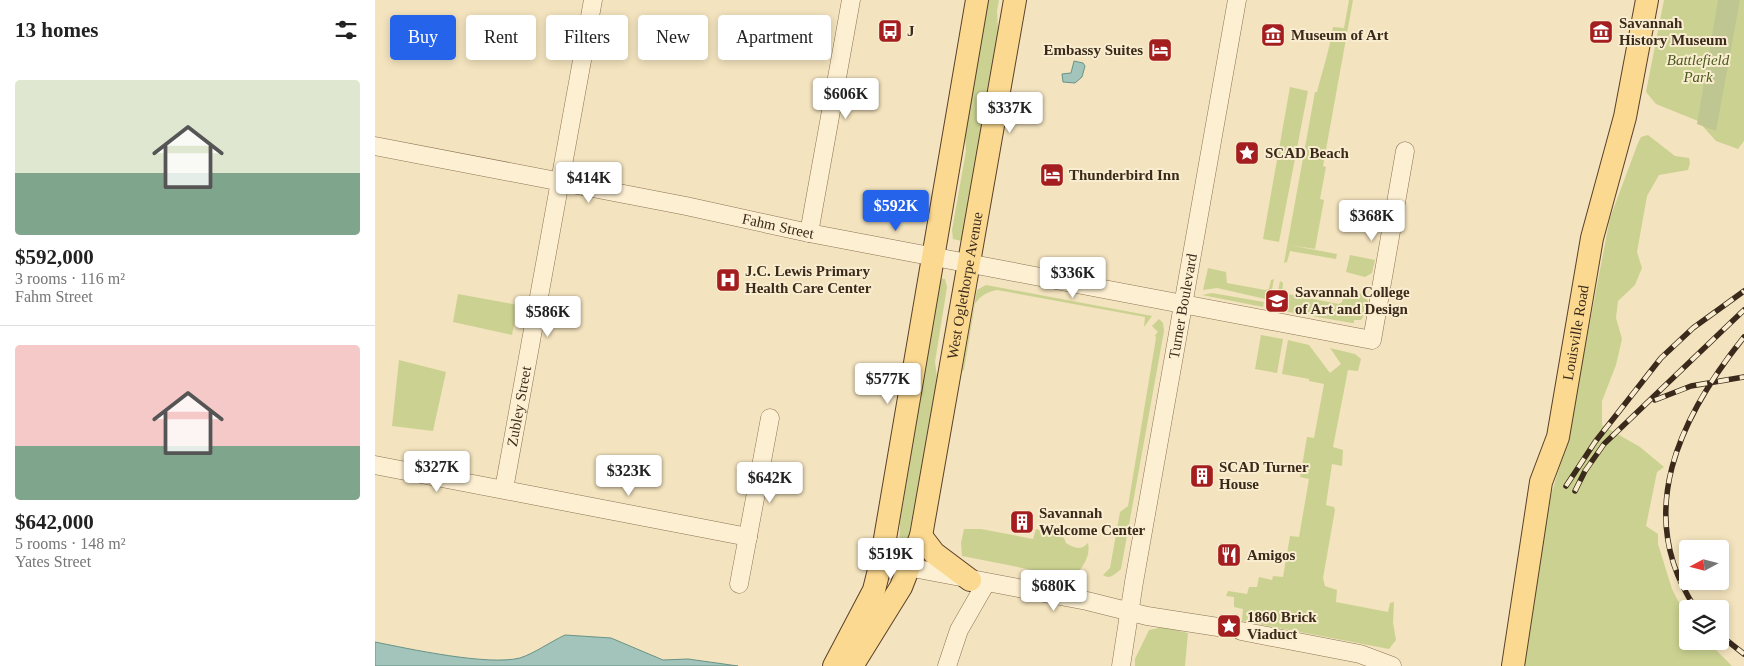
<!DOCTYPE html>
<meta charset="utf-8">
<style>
:root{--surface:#fff;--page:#f2f2f2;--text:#222;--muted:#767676;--line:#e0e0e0;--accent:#2563eb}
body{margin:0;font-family:"Times New Roman",serif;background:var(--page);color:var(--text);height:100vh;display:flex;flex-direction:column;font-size:19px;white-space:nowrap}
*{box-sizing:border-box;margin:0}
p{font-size:16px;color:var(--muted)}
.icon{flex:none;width:28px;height:28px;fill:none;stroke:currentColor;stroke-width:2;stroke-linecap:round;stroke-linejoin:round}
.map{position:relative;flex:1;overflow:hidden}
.details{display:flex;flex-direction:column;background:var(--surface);width:375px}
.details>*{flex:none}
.hud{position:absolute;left:15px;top:15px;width:475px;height:45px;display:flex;gap:10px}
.needle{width:32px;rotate:263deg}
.fabs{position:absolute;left:1304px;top:540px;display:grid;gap:10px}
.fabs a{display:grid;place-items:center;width:50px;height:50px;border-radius:5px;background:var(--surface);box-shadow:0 2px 8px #0003;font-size:25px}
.price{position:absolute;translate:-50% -42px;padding:0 11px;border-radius:5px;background:#fff;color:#222;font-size:16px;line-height:32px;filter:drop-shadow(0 1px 2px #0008)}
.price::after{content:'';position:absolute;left:50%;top:30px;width:15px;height:11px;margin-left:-8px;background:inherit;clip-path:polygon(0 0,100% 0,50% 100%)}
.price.on{background:var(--accent);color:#fff}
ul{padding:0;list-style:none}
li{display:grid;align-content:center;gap:10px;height:265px;padding:0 15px}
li+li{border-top:1px solid var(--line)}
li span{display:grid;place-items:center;height:155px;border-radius:5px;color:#555}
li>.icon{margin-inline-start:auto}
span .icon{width:90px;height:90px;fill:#fffc;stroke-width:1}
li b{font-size:21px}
h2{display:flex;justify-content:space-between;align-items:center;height:60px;padding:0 15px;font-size:21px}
.pill{padding:0 18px;border-radius:5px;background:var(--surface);box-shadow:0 2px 8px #0003;font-size:18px;line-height:45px}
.pill.on{background:var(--accent);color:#fff}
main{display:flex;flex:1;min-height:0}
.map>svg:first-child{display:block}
.green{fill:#cbd291}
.cemetery{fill:#c0c691}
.water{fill:#a2c4ba;stroke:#689388}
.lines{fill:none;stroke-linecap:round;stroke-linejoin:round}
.minor-casing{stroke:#8d7255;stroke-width:19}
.major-casing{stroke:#5a402a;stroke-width:24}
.minor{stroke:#fdf0d2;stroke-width:18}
.major{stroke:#fbd991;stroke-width:22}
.rail-casing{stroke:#3b2a1b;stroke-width:5.5}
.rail{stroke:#f9edcf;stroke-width:4;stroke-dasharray:11;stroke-linecap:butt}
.labels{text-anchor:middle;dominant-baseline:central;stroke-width:4;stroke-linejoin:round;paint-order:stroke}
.poi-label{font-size:15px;font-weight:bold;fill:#3b2a1b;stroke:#f9edcf;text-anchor:start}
.park-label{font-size:15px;font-style:italic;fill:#4c5a1f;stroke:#f9edcf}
.street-label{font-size:15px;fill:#3b2a1b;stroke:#f9edcf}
</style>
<main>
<section class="details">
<h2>13 homes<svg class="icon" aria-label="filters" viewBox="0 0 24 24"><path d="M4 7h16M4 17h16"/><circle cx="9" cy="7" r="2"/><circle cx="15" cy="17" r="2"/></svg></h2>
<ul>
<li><span style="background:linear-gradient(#dfe7d0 60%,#7fa58c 0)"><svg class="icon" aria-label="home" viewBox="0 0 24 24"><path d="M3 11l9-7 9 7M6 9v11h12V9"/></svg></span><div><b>$592,000</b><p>3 rooms · 116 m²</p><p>Fahm Street</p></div></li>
<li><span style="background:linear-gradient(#f6c9c9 65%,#7fa58c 0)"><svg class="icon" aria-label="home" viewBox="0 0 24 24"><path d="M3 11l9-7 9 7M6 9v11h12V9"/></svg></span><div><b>$642,000</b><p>5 rooms · 148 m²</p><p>Yates Street</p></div></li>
</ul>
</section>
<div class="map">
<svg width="1369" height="666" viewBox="0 0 1369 666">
<rect width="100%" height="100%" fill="#f3e3be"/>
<path class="green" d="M610,0H624L622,11L624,48L587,241L578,239L577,230L591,151L589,116Z
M974,0H978L948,166L951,167L945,199L949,200L940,249L914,245L962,254L961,259L915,251L912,262L909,263L940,92H942C948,68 954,52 958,27L969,28Z
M1289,0H1369V141L1363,149L1341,141L1323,121L1281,104L1271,92Z
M915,87L933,91L904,242L888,239Z
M1273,135L1300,156L1314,158L1315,163L1313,170L1284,175L1272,196L1262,252L1267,268L1260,285L1243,301L1241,318L1247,339L1241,365L1227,401V425L1265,447L1289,467L1282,472L1271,526L1283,534V544L1297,589L1312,618V641H1332L1357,666H1148L1175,498L1191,446L1235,218L1263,143L1266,137Z
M975,255L1000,260L997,273L990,277L971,272Z
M833,268L851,272L852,283L890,290L894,289L896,280L899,279L895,300L842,288L828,290Z
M563,278L570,279L572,287L560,362L563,386L534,542L526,556L524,552L525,522L535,462L532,436Z
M905,281L908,283L907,293L964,304L967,302L970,291L988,294L993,301L992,310L986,320H979V323H977L908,311L902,297Z
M611,285L777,316L769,327L770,317L622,290C612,292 606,295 600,304L589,370L587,371L602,290Z
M837,293L889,302L888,307L827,295Z
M83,294L143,305L137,335L78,322Z
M784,319L788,323L789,331L746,569C740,574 735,580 728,575L735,568L745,512L753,506L781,338L780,335L783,332L777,326Z
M886,335L908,339L902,373L880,369Z
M913,340L934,345L955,373L966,364L955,348L980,354L986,359L983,371L973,370L958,447L968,450L967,466L957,464L951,505L959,507L960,510L948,578L950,586L962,590L961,602L1013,612L1015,603L1019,602L1018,623L1021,640L1014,649L867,621L868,609L859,607V597L851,596L853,591L872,594L874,587H882L884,577L897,580L898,576L908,577L915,536L924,537L934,479L925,477L932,437L939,438L949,384L934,381V379L907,374Z
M24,360L71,372L58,431L17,426Z
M589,529H606L658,539L661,529L689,538L691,543C699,548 706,551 713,543C716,557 707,568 698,578L587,556L586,543Z
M788,627L813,633L810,666H760V659L774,630Z"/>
<path class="cemetery" d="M1343,0H1365L1341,131L1322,124Z"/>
<path class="water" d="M699,61L708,63L710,66L707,77L700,83L688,82L687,74L696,73Z
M190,635L236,638L288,660L313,659L363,666H0V642C35,649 113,666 145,658C160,653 175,642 190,635Z"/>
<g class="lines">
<defs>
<g id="minor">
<path id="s1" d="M0,146L311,206L434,233L997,340L1030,151"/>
<path d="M434,233L476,0"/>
<path d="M0,465L373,537"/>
<path id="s2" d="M129,489L218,0"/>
<path d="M506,562L712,601L772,616L843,627"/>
<path d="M364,584L395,418"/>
<path d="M866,631L985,654L1017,666"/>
<path d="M572,666L584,630L611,583"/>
<path id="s3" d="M746,666L759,582L862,0"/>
</g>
<g id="major">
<path d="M546,536L559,553L595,580"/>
<path d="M459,666L499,590L506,562L602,0"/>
<path id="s4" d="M477,666L526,587L546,536L640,0"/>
<path id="s5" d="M1138,666L1166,482L1183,437L1217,238L1250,117L1272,0"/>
</g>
</defs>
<use href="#minor" class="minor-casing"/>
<use href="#major" class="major-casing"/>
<use href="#minor" class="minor"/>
<use href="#major" class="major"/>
<defs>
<path id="rail" d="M1280,400L1316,386L1369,377
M1191,486L1220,442L1286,358L1318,328L1369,291
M1200,491L1210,471L1229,444L1369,310
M1321,609C1257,514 1305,417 1369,337
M1345,635L1369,654"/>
</defs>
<use href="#rail" class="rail-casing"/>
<use href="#rail" class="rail"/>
</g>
<defs>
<symbol id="bus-square" viewBox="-11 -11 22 22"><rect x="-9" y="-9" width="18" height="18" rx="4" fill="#a41e20" stroke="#f9edcf"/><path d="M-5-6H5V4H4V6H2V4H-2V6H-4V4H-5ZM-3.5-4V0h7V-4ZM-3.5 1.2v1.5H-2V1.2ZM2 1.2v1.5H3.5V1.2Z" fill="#fff"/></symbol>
<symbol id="museum-square" viewBox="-11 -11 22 22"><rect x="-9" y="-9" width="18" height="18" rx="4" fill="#a41e20" stroke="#f9edcf"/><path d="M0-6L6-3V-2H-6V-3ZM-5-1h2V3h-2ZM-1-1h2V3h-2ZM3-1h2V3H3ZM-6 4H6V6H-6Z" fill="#fff"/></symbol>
<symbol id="hotel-square" viewBox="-11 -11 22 22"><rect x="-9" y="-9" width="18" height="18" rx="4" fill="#a41e20" stroke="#f9edcf"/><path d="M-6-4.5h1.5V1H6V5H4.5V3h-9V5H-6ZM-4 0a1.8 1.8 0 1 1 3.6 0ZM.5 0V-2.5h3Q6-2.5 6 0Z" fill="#fff"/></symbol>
<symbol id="sight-square" viewBox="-11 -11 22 22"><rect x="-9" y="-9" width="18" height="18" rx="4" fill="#a41e20" stroke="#f9edcf"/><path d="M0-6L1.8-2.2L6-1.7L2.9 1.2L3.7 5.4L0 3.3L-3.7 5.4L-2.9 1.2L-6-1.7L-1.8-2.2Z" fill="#fff"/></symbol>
<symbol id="hospital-square" viewBox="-11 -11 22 22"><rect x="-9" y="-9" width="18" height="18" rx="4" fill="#a41e20" stroke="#f9edcf"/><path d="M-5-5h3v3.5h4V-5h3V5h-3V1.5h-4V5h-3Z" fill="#fff"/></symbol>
<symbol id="university-square" viewBox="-11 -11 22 22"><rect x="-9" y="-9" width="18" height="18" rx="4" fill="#a41e20" stroke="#f9edcf"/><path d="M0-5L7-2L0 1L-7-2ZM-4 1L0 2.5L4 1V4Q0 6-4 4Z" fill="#fff"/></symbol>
<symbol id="building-square" viewBox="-11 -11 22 22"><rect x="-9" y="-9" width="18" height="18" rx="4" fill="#a41e20" stroke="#f9edcf"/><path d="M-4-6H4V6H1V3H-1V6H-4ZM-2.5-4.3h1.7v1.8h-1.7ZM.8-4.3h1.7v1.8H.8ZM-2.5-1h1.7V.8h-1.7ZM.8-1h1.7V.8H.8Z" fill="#fff"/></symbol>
<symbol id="restaurant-square" viewBox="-11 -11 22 22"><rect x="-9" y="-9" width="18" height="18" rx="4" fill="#a41e20" stroke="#f9edcf"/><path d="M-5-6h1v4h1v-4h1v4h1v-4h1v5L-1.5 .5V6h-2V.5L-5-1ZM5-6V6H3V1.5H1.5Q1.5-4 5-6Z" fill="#fff"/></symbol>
</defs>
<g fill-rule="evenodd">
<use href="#bus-square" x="501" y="17" width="28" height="28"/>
<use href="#museum-square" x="1212" y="18" width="28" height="28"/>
<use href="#museum-square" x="884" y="21" width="28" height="28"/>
<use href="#hotel-square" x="771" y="36" width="28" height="28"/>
<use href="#sight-square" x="858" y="139" width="28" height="28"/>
<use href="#hotel-square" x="663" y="161" width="28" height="28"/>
<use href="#hospital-square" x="339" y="266" width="28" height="28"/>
<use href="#university-square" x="888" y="287" width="28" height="28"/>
<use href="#building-square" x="813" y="462" width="28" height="28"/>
<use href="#building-square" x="633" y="508" width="28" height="28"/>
<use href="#restaurant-square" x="840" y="541" width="28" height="28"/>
<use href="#sight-square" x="840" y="612" width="28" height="28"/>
</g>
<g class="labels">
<g class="poi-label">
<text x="1244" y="23">Savannah<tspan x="1244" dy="17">History Museum</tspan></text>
<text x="532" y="31">J</text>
<text x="916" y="35">Museum of Art</text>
<text x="768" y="50" text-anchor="end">Embassy Suites</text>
<text x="890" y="153">SCAD Beach</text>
<text x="694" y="175">Thunderbird Inn</text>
<text x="370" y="271">J.C. Lewis Primary<tspan x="370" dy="17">Health Care Center</tspan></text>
<text x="920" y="292">Savannah College<tspan x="920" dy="17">of Art and Design</tspan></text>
<text x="844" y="467">SCAD Turner<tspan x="844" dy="17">House</tspan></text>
<text x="664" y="513">Savannah<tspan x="664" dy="17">Welcome Center</tspan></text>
<text x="872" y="555">Amigos</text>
<text x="872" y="617">1860 Brick<tspan x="872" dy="17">Viaduct</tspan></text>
</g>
<g class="park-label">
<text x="1323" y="60">Battlefield<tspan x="1323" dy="17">Park</tspan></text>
</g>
<g class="street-label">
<text stroke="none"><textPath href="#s1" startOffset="411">Fahm Street</textPath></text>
<text stroke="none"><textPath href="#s4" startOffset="402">West Oglethorpe Avenue</textPath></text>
<text stroke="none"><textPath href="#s3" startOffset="365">Turner Boulevard</textPath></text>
<text stroke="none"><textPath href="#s5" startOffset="340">Louisville Road</textPath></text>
<text stroke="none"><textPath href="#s2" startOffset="84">Zubley Street</textPath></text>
</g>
</g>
</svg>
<div class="fabs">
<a><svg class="needle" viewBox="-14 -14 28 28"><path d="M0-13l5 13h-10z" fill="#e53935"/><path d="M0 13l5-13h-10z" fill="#767676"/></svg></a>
<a><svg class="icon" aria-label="layers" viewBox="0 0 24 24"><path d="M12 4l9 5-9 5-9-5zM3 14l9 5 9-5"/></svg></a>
</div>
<b class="price" style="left:471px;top:120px">$606K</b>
<b class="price" style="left:635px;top:134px">$337K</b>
<b class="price" style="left:214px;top:204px">$414K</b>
<b class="price on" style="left:521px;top:232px">$592K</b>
<b class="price" style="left:997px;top:242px">$368K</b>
<b class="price" style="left:698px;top:299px">$336K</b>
<b class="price" style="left:173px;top:338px">$586K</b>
<b class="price" style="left:513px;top:405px">$577K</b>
<b class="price" style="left:62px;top:493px">$327K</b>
<b class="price" style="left:254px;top:497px">$323K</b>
<b class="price" style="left:395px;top:504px">$642K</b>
<b class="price" style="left:516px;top:580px">$519K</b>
<b class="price" style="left:679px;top:612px">$680K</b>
<div class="hud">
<a class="pill on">Buy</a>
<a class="pill">Rent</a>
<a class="pill">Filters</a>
<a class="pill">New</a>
<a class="pill">Apartment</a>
</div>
</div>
</main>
